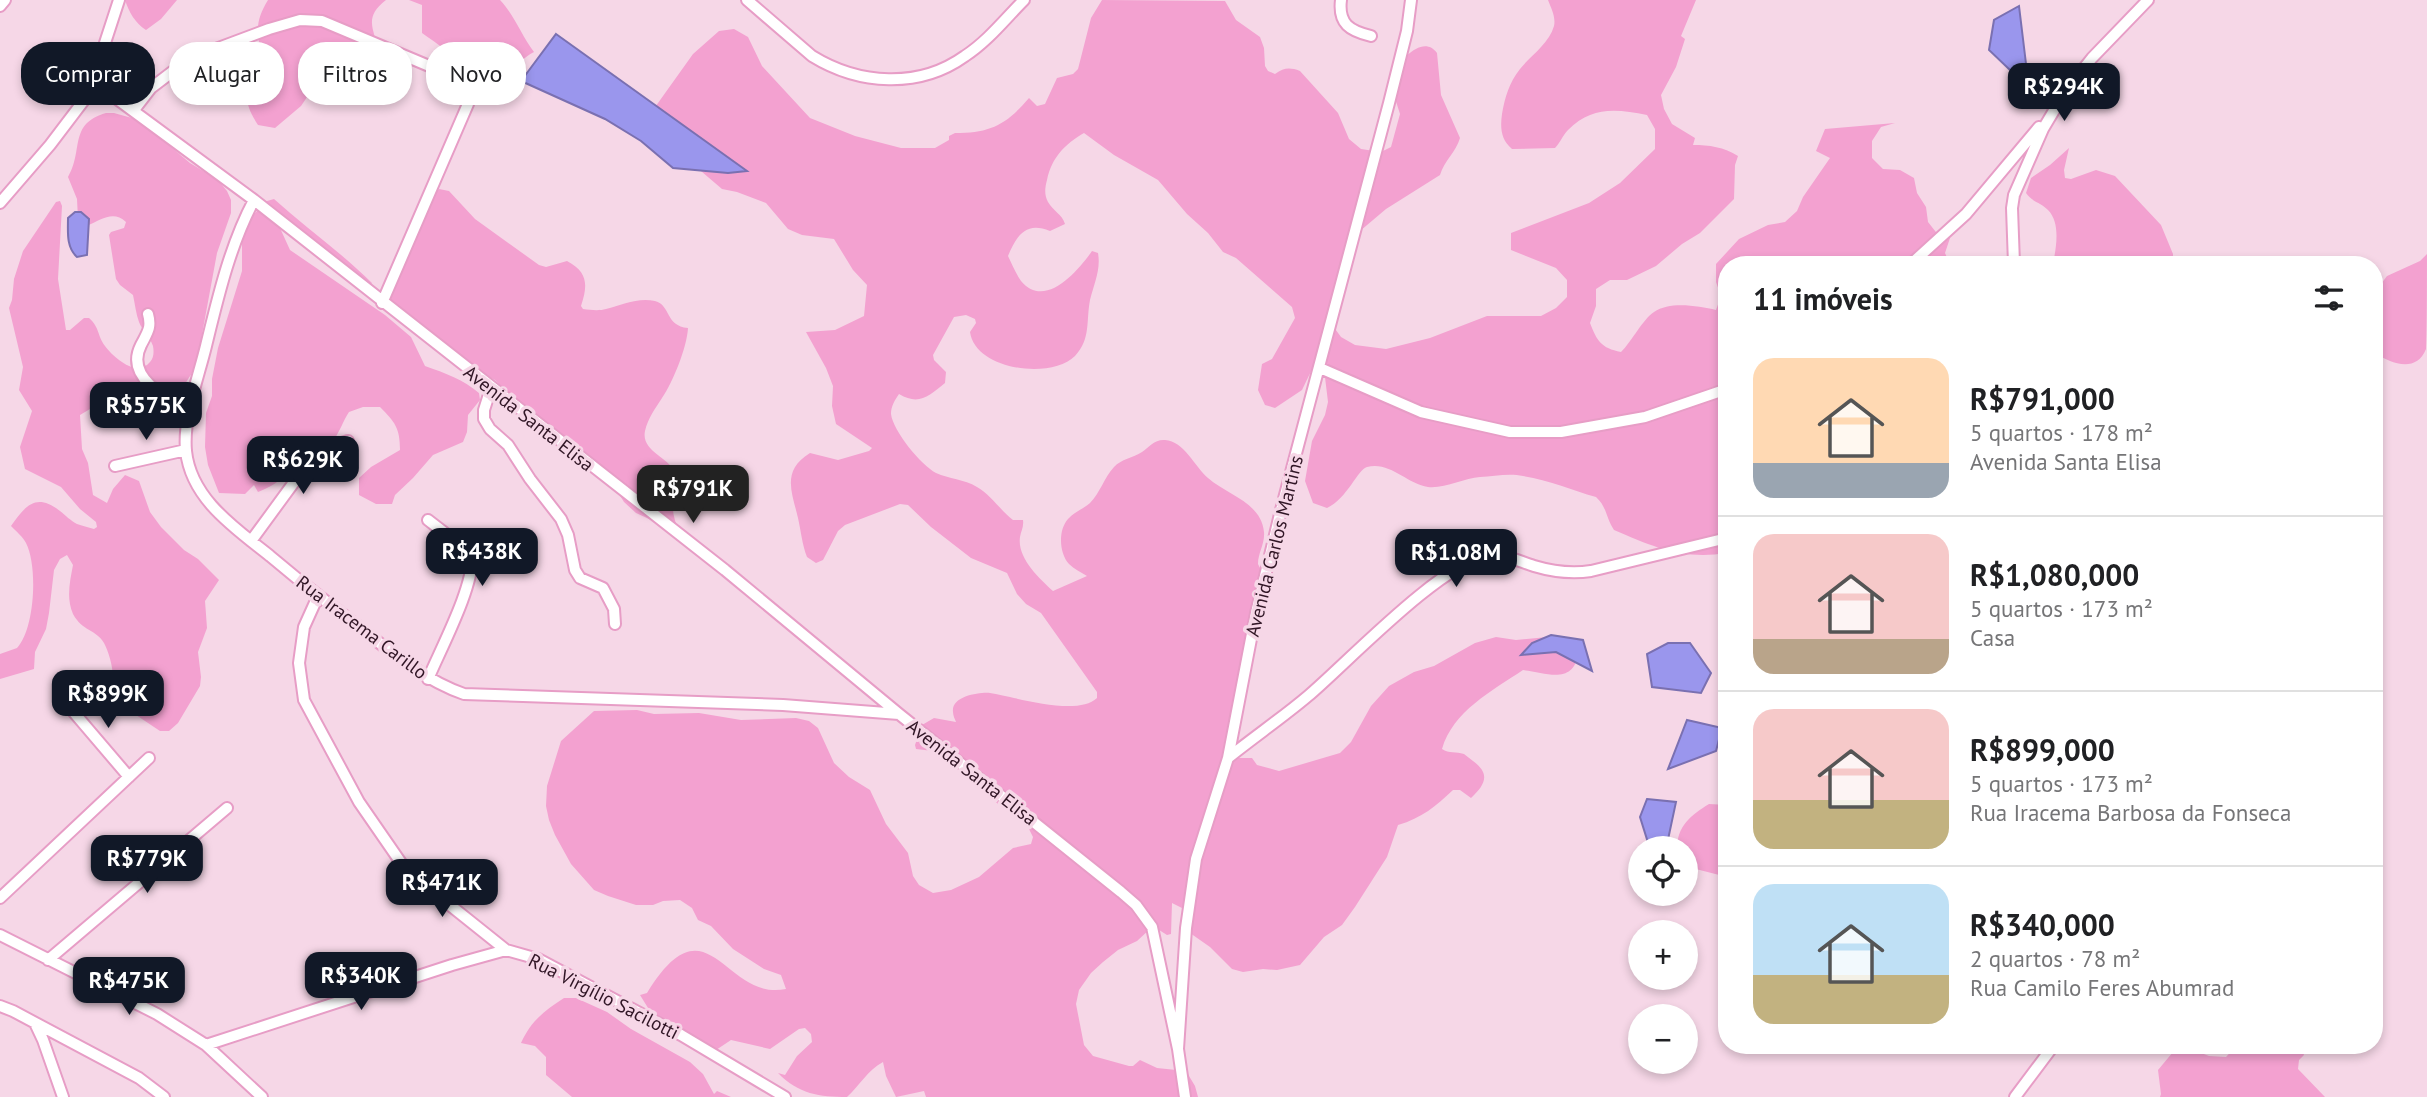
<!DOCTYPE html>
<html lang="pt">
<meta charset="utf-8">
<style>
:root{--surface:#fff;--page:#f6f6f6;--text:#202124;--muted:#757577;--line:#e0e0e0;--accent:#111827}
body{margin:0;font-family:"PT Sans",sans-serif;background:var(--page);color:var(--text);height:100vh;display:flex;flex-direction:column;font-size:26px;white-space:nowrap}
*{box-sizing:border-box;margin:0}
p{font-size:23px;color:var(--muted)}
.icon{flex:none;width:38px;height:38px;fill:none;stroke:currentColor;stroke-width:2;stroke-linecap:round;stroke-linejoin:round}
.map{position:relative;flex:1;overflow:hidden}
.details{position:absolute;left:1718px;top:256px;width:665px;height:798px;display:flex;flex-direction:column;background:var(--surface);border-radius:28px;box-shadow:0 4px 10px #0003}
.details>*{flex:none}
.hud{position:absolute;left:21px;top:42px;width:665px;height:63px;display:flex;gap:14px}
.tools{position:absolute;left:1628px;top:836px;display:grid;gap:14px}
.tools a{display:grid;place-items:center;width:70px;height:70px;border-radius:50%;background:var(--surface);box-shadow:0 4px 10px #0003;font-size:35px}
.price{position:absolute;translate:-50% -60px;padding:0 16px;border-radius:14px;background:var(--accent);color:#fff;font-size:23px;line-height:46px;filter:drop-shadow(0 2px 4px #0008)}
.price::after{content:'';position:absolute;left:50%;top:42px;width:21px;height:16px;margin-left:-10px;background:inherit;clip-path:polygon(0 0,100% 0,50% 100%)}
.price.active{background:#222;color:#fff}
ul{padding:0;list-style:none}
li{display:flex;align-items:center;gap:21px;height:175px;padding:0 35px}
li+li{border-top:2px solid var(--line)}
li span{display:grid;place-items:center;flex:none;width:196px;height:140px;border-radius:21px;color:#555}
li>.icon{margin-inline-start:auto}
span .icon{width:84px;height:84px;fill:#fffc;stroke-width:1}
li b{font-size:30px}
h2{display:flex;justify-content:space-between;align-items:center;height:84px;padding:0 35px;font-size:30px}
.chip{padding:0 24px;border-radius:28px;background:var(--surface);box-shadow:0 4px 10px #0003;font-size:24px;line-height:63px}
.chip.active{background:var(--accent);color:#fff}
.map>svg:first-child{display:block}
.green{fill:#f3a1d0}
.water{fill:#9a96ed;stroke:#7a70b1;stroke-width:2}
.lines{fill:none;stroke-linecap:round;stroke-linejoin:round}
.minor-casing{stroke:#e79dc6;stroke-width:14}
.minor{stroke:#fff;stroke-width:10}
.labels{text-anchor:middle;dominant-baseline:central;stroke-width:7;stroke-linejoin:round;paint-order:stroke}
.street-label{font-size:19px;fill:#311626;stroke:#f6d7e7}
</style>
<div class="map">
<svg width="2427" height="1097" viewBox="0 0 2427 1097">
<rect width="100%" height="100%" fill="#f6d7e7"/>
<path class="green" d="M125,0H177L161,19L146,30C135,23 129,12 125,0Z
M268,0H386C363,18 374,28 379,53L362,58H345L330,63L301,106L275,128L258,125C234,88 254,82 273,51L259,42C256,25 259,15 268,0Z
M409,0H500C515,16 521,35 534,52C515,62 504,83 484,91C476,85 473,77 466,69C453,55 438,44 422,33V5Z
M1102,0L1225,1L1236,20L1260,37L1264,48L1265,66L1268,71L1275,74C1284,68 1289,67 1300,71L1338,113L1349,139L1361,149L1381,152L1391,147L1400,114L1393,92L1391,71C1402,60 1423,34 1437,53L1441,95L1460,138C1456,152 1444,161 1440,175L1386,209L1360,231L1342,277L1333,291L1330,305V322L1341,337L1355,345L1386,349L1430,338L1487,316H1541L1556,308L1567,297V280L1556,268L1511,250V233L1589,203L1620,183L1655,149V129L1647,115C1616,109 1592,106 1568,130C1563,135 1560,143 1555,148L1512,149C1501,140 1500,128 1502,114C1505,97 1509,83 1520,69C1530,56 1549,44 1554,26C1556,17 1551,8 1548,0H1696L1681,36L1685,39L1676,67L1661,95L1664,109L1672,124L1695,138L1693,145C1709,145 1724,147 1738,156L1735,165L1734,199L1700,233L1682,244L1656,266L1627,280H1610L1596,289V306L1590,323C1597,341 1601,348 1621,352C1632,341 1643,319 1654,312C1670,301 1698,306 1716,310L1721,296L1716,282V264L1739,239L1768,225L1785,222L1797,211L1803,197L1830,158L1816,151L1825,129L1895,123L1881,127L1872,141V158L1883,169L1900,170L1914,178L1917,193L1926,207L1928,222L1939,236L1950,238L1945,253L1950,264H1727V553C1682,560 1654,547 1614,530C1606,518 1607,507 1596,497C1572,490 1548,480 1523,476C1510,473 1494,476 1480,477C1464,478 1444,489 1428,487C1407,484 1390,461 1367,467C1358,469 1347,499 1327,508L1313,503L1305,481L1312,441L1325,415L1328,402L1324,369L1315,363L1302,390L1275,408L1265,405L1258,390L1262,364L1272,359L1295,318L1292,307L1236,258L1223,252L1208,233L1187,214L1158,180L1114,155L1084,133C1065,144 1052,157 1047,180C1045,187 1044,195 1048,202C1053,211 1062,214 1065,224L1050,231C1026,221 1017,235 1008,256C1012,264 1016,274 1021,281C1045,310 1078,271 1092,251L1098,253C1101,270 1094,284 1090,300C1086,321 1091,339 1075,356C1051,380 975,370 970,332L976,323L975,319L966,315L954,317L933,355L934,360L946,372L945,383C929,396 919,406 899,394C895,400 891,406 891,414C893,431 921,465 936,473C949,479 964,479 977,487C991,495 1000,510 1013,520H1023C1024,527 1021,531 1020,537C1017,558 1039,578 1053,591L1087,576C1081,572 1074,569 1069,564C1059,553 1058,530 1068,519C1074,512 1083,509 1090,503C1100,493 1104,478 1114,467C1121,459 1133,458 1142,452C1149,447 1155,439 1165,440C1184,441 1195,467 1208,478C1227,495 1261,502 1264,532C1265,544 1258,553 1258,564L1261,570H1271C1271,583 1257,592 1251,606L1224,753V762L1235,758H1252L1257,765L1279,771L1340,753L1351,742L1371,706L1389,686L1414,672L1434,666L1475,643L1496,637L1516,640L1558,636L1578,653C1574,685 1547,673 1523,670C1492,691 1453,711 1442,749C1449,754 1456,751 1464,754C1467,756 1470,759 1473,761C1491,774 1485,785 1471,798L1460,790H1453C1436,806 1422,818 1398,825L1387,857L1355,907L1342,925L1324,937L1300,965L1277,970L1263,969L1243,972L1232,969L1210,947L1190,933L1186,910L1172,903L1171,934L1167,935L1156,928L1150,929L1137,941L1118,950L1103,962L1091,973L1079,990L1076,1004L1084,1045L1093,1056L1129,1066H1133L1140,1060L1157,1068L1186,1071L1195,1086L1198,1097H926L924,1091L896,1097L886,1076L883,1062C867,1071 860,1085 847,1097C820,1097 798,1094 778,1073L785,1075L797,1056L812,1042L811,1034L805,1028L799,1029L770,1049L731,1040L713,1052L653,1016L640,995L647,993C708,894 724,1002 786,989L781,975L764,969L733,949L711,926L698,920L692,908L680,900L663,901L653,905H636L608,896L594,890L571,864L555,835L549,820L546,806L547,786L561,741L594,711L637,710L654,714L699,713L741,720L796,718L809,721L818,728L834,763L849,777L870,790L886,824L908,853L913,876L919,885L933,893L951,890L979,877L1013,848L1031,844L1033,837L1026,823L1000,806L959,767L940,759L933,751L916,749L915,745L922,725L934,718L956,722C955,719 953,716 953,712C951,696 980,692 990,693C1016,697 1077,717 1097,698V692L1041,613L1026,604L1017,594L1007,573L971,558L931,527L908,505L900,504L845,525L838,531L823,560L816,563L807,557C802,544 801,531 798,518C792,492 781,471 810,453L838,460L869,451L872,448L836,424L832,406L833,386L826,368L806,332L835,330L864,316L867,285L853,270L834,239L802,235L788,229L766,203L737,192L722,189L674,148L653,110L693,54L719,31L734,29L748,37L762,66L810,118L855,136L901,148H935L949,140V136L955,133C990,133 1006,125 1029,98L1037,106L1045,104L1057,78L1073,74L1078,69L1091,18Z
M106,113H114L139,120L190,163L218,180L227,191L231,200V213L217,253L198,356L192,373L183,387L180,401L171,415L157,418L143,412L115,406H95L80,415L82,449L88,463L93,495L107,503L113,489L125,475L139,481L150,512L161,527L184,550L198,559L219,580L205,601L207,628L198,652L201,677L200,686L178,723L169,731H160L136,715L113,709L91,698L85,689L88,685L110,690C117,680 110,654 104,643C97,630 82,631 73,614C66,598 70,581 73,565L67,555L60,559L54,570L49,613L46,629L35,652L34,669L0,679V654L17,648C35,629 38,566 26,543C23,537 16,531 11,526C25,506 36,492 60,511C65,515 71,521 77,524C82,526 88,527 94,529L97,527L96,522L80,509L61,487L25,469L20,447L32,411L19,390L23,367L9,308L12,300L14,279L23,251L56,202L60,201L62,206L58,279L66,330H70L84,318H89C100,328 97,335 105,346C114,358 137,378 150,362C154,358 154,351 153,346C150,337 142,330 139,322C136,314 135,304 133,295L120,285L116,279L109,235L111,232L124,228L126,222C113,210 101,220 87,226L78,219L77,199L68,177C84,150 68,124 106,113Z
M2069,148L2064,170L2065,178L2071,179L2096,170L2115,176L2161,225L2173,254V264H2053C2056,248 2061,223 2048,210C2042,203 2032,202 2026,193L2031,178L2050,165Z
M439,189L449,191L475,219L539,265L546,267L567,261C588,272 588,285 581,306L583,309C591,310 599,311 606,309C622,305 638,297 655,301C671,305 665,326 688,328C687,347 673,382 662,398C655,409 648,418 645,431C641,451 667,456 675,472C681,483 673,497 673,509C673,516 676,523 678,530H673L636,513L624,502L609,478L580,447L548,429L520,406L495,380L475,370L473,365L447,355L397,312L387,298L393,261L425,203Z
M274,199C306,228 342,253 373,284L361,279L281,222L280,228L290,250L385,315L411,337L425,366C445,373 464,380 479,393L480,400L468,415L467,432L463,442L433,455L413,478L395,495L392,504H376L359,495V478L371,467L400,450C400,428 395,422 380,407H363L349,412C343,421 339,434 332,442C324,453 313,452 304,459C285,473 282,483 258,492L254,485L245,494L219,493L208,465L205,447L206,413L212,396V379L218,348L242,271V230L254,214L267,201Z
M2427,254C2427,272 2427,336 2426,349C2417,373 2391,364 2375,353V292L2387,276L2420,261Z
M1709,804L1727,805V877L1688,867L1685,864V849H1677C1677,826 1691,815 1709,804Z
M564,998H576L607,1012L631,1029L690,1062L703,1074L714,1094L717,1091L731,1097H572L546,1075V1057L535,1046L521,1043C531,1021 544,1011 564,998Z
M2237,1045H2291L2303,1052L2304,1055L2299,1060L2298,1069L2325,1097H2160L2161,1094L2158,1070L2173,1052L2183,1046L2209,1056L2226,1057Z"/>
<path class="water" d="M2019,6L2027,72L2010,70L1989,50L1994,20Z
M556,34L747,171L728,173L673,168L641,141L605,119L521,81Z
M75,212H81L89,219L87,255L77,257C66,247 68,232 68,218Z
M1551,635L1583,640L1592,671L1556,652L1521,655L1532,643Z
M1668,643H1690L1711,673L1701,693L1652,687L1647,654Z
M1687,720L1722,728L1716,751L1668,769Z
M1647,799L1676,802L1666,849H1650L1640,817Z"/>
<g class="lines">
<defs>
<path id="minor" d="M747,0L812,56C859,85 919,89 965,56C988,41 1005,19 1024,0
M1341,0C1338,24 1350,31 1371,36
M0,6L5,0
M94,82L254,200L725,570L899,714L1121,892L1136,905L1152,927L1178,1049
M134,110L151,88L189,59L269,29L300,20L322,21L460,79L469,90L468,104L382,303
M254,200C230,245 218,297 206,346C198,379 183,417 186,451C191,499 235,528 270,556C290,573 311,590 332,606C374,637 415,677 464,694L783,705L899,714
M0,203L50,145L88,95L119,0
M1911,264L1966,214L2039,127
M2014,264L2012,208L2014,195L2043,129L2065,92L2092,58L2148,0
M148,314C152,328 147,333 141,345C124,378 168,399 190,410
M1320,368L1421,412L1510,432H1561L1645,417L1727,389
M491,388L484,410V419L490,429L508,445L530,479L561,519L568,535L575,570L580,578L603,588L614,609L615,624
M115,466L186,450
M428,520L472,554C475,585 441,648 428,679
M251,541L314,455L323,449L348,441
M318,596L304,627L299,663L304,700L359,802L406,870L506,950L538,959L681,1035L785,1097
M65,702L129,777
M1228,758C1254,737 1282,718 1308,696C1347,663 1441,563 1487,556C1504,553 1518,561 1534,566C1554,572 1571,574 1591,571L1727,538
M0,898L149,758
M0,935L157,1014L206,1045L262,1097
M48,960L227,808
M0,1006L13,1011L139,1078L164,1097
M35,1023L43,1040L63,1097
M206,1045L452,965L506,950
M1185,1097L1178,1049L1186,928L1196,859L1228,758L1256,613L1281,510L1389,103L1407,31L1411,0
M2015,1097L2054,1045"/>
</defs>
<use href="#minor" class="minor-casing"/>
<use href="#minor" class="minor"/>
</g>
<g class="labels">
<g class="street-label">
<text transform="translate(529 418) rotate(38)">Avenida Santa Elisa</text>
<text transform="translate(1274 546) rotate(-76)">Avenida Carlos Martins</text>
<text transform="translate(362 627) rotate(37)">Rua Iracema Carillo</text>
<text transform="translate(972 772) rotate(38)">Avenida Santa Elisa</text>
<text transform="translate(604 996) rotate(27)">Rua Virgílio Sacilotti</text>
</g>
</g>
</svg>
<div class="tools">
<a><svg class="icon" aria-label="locate" viewBox="0 0 24 24"><circle cx="12" cy="12" r="6"/><path d="M12 2v4M12 18v4M2 12h4M18 12h4"/></svg></a>
<a>+</a>
<a>−</a>
</div>
<b class="price" style="left:2064px;top:123px">R$294K</b>
<b class="price" style="left:146px;top:442px">R$575K</b>
<b class="price" style="left:303px;top:496px">R$629K</b>
<b class="price active" style="left:693px;top:525px">R$791K</b>
<b class="price" style="left:482px;top:588px">R$438K</b>
<b class="price" style="left:1456px;top:589px">R$1.08M</b>
<b class="price" style="left:108px;top:730px">R$899K</b>
<b class="price" style="left:147px;top:895px">R$779K</b>
<b class="price" style="left:442px;top:919px">R$471K</b>
<b class="price" style="left:361px;top:1012px">R$340K</b>
<b class="price" style="left:129px;top:1017px">R$475K</b>
<div class="hud">
<a class="chip active">Comprar</a>
<a class="chip">Alugar</a>
<a class="chip">Filtros</a>
<a class="chip">Novo</a>
</div>
<section class="details">
<h2>11 imóveis<svg class="icon" aria-label="filters" viewBox="0 0 24 24"><path d="M4 7h16M4 17h16"/><circle cx="9" cy="7" r="2"/><circle cx="15" cy="17" r="2"/></svg></h2>
<ul>
<li><span style="background:linear-gradient(#ffd9b3 75%,#9aa5b1 0)"><svg class="icon" aria-label="home" viewBox="0 0 24 24"><path d="M3 11l9-7 9 7M6 9v11h12V9"/></svg></span><div><b>R$791,000</b><p>5 quartos · 178 m²</p><p>Avenida Santa Elisa</p></div></li>
<li><span style="background:linear-gradient(#f6c9c9 75%,#b9a48a 0)"><svg class="icon" aria-label="home" viewBox="0 0 24 24"><path d="M3 11l9-7 9 7M6 9v11h12V9"/></svg></span><div><b>R$1,080,000</b><p>5 quartos · 173 m²</p><p>Casa</p></div></li>
<li><span style="background:linear-gradient(#f6c9c9 65%,#c2b280 0)"><svg class="icon" aria-label="home" viewBox="0 0 24 24"><path d="M3 11l9-7 9 7M6 9v11h12V9"/></svg></span><div><b>R$899,000</b><p>5 quartos · 173 m²</p><p>Rua Iracema Barbosa da Fonseca</p></div></li>
<li><span style="background:linear-gradient(#bfe0f5 65%,#c2b280 0)"><svg class="icon" aria-label="home" viewBox="0 0 24 24"><path d="M3 11l9-7 9 7M6 9v11h12V9"/></svg></span><div><b>R$340,000</b><p>2 quartos · 78 m²</p><p>Rua Camilo Feres Abumrad</p></div></li>
</ul>
</section>
</div>
